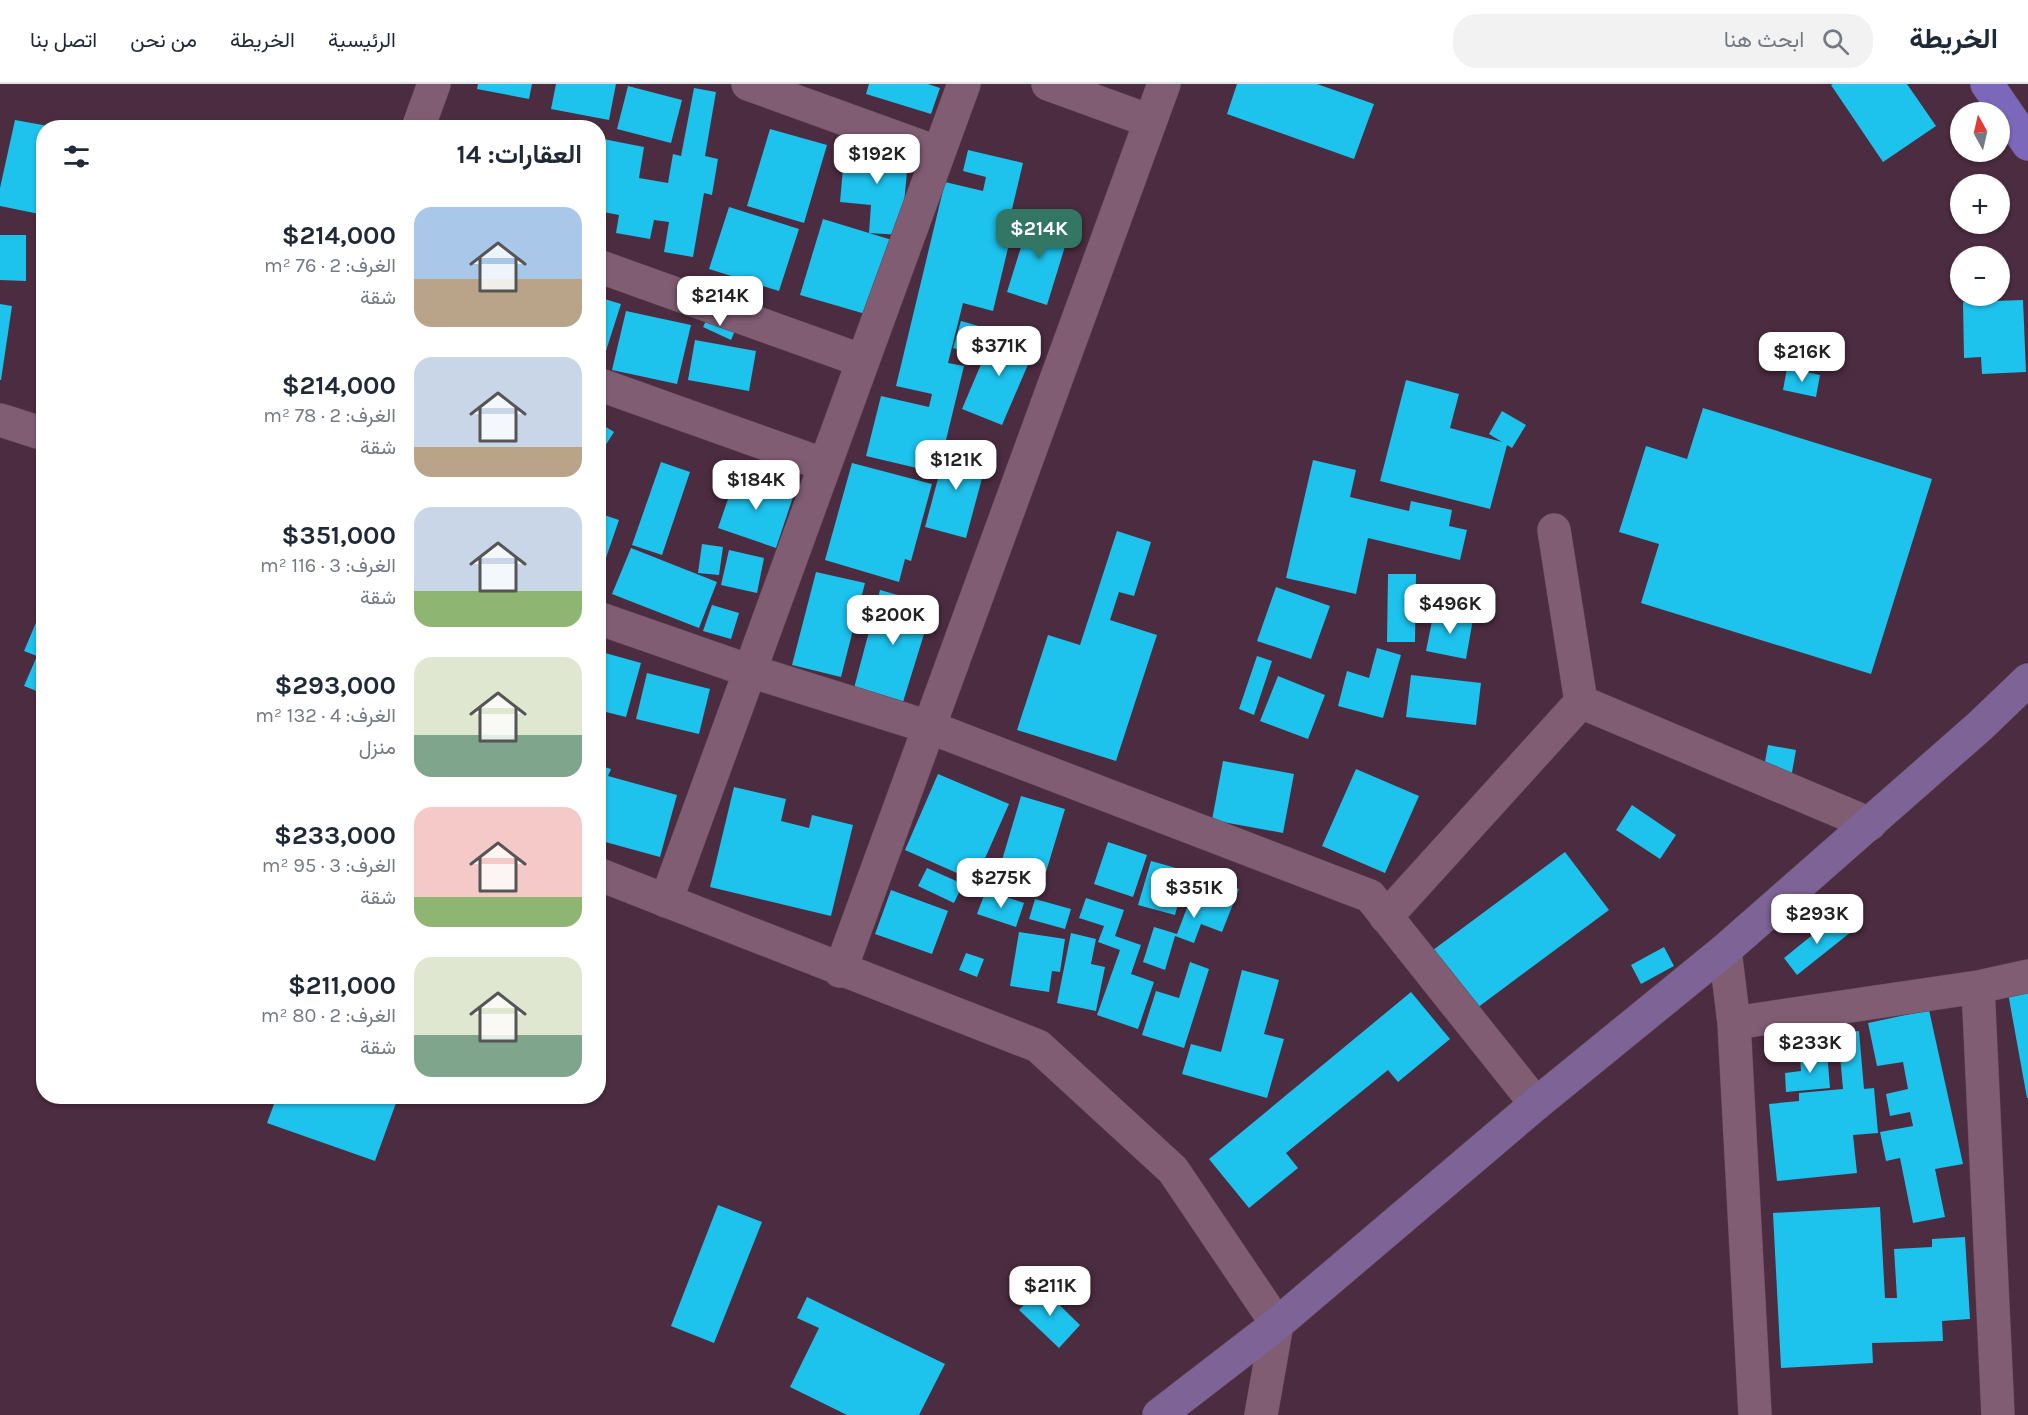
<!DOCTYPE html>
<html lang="ar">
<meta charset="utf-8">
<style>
:root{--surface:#fff;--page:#f2f2f3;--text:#1f2937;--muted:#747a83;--line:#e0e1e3;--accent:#337664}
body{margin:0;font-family:Karla,Vazirmatn,sans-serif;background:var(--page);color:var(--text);direction:rtl;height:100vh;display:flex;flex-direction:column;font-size:22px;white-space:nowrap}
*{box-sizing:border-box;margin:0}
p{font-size:20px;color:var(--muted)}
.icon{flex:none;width:33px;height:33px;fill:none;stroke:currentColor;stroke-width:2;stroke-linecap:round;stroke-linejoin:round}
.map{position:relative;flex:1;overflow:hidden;direction:ltr}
.panel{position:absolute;left:36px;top:36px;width:570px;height:984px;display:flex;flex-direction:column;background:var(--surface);border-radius:24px;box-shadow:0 2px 4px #0004;direction:rtl}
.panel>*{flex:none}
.needle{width:39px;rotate:352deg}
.buttons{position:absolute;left:1950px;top:18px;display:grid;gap:12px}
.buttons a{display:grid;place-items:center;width:60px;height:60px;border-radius:50%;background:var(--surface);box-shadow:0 2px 4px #0004;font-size:30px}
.price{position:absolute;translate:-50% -51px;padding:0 14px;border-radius:12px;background:#fff;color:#222;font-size:20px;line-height:39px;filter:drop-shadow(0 2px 3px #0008)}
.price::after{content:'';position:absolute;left:50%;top:36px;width:18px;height:14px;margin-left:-9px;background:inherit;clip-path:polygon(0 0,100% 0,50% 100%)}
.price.active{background:var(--accent);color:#fff}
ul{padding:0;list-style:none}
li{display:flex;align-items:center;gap:18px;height:150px;padding:0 24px}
li span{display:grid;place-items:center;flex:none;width:168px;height:120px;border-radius:18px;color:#555}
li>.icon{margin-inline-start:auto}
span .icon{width:72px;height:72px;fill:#fffc;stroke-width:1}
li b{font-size:26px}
h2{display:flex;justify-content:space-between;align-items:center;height:72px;padding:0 24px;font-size:26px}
header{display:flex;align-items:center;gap:36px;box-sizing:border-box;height:84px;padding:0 30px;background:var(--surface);border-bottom:2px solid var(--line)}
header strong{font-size:28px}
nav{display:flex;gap:33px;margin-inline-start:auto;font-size:21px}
.search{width:420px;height:54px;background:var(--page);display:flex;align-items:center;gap:15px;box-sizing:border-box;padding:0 21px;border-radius:24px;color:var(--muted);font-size:22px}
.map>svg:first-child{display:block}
.building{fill:#1dc2ed}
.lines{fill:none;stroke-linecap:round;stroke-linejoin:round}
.minor-casing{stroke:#64495b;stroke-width:34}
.tertiary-casing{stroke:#64495b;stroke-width:34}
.secondary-casing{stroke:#64495b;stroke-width:34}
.primary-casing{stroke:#64495b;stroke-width:34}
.minor{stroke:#815d73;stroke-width:33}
.tertiary{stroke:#815d73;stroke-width:33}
.secondary{stroke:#7e6396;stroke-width:33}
.primary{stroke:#7b68ba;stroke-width:33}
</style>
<header>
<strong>الخريطة</strong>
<div class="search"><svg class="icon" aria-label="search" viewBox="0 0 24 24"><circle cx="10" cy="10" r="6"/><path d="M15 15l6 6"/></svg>ابحث هنا</div>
<nav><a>الرئيسية</a><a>الخريطة</a><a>من نحن</a><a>اتصل بنا</a></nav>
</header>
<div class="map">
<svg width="2028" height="1331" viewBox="0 0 2028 1331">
<rect width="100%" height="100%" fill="#4c2c40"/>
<path class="building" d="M478,0H532L529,15L477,5Z
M556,0H616L609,36L551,25Z
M869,0H928L940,4L931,30L866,10Z
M1237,0H1317L1374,20L1354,75L1227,30Z
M1833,0H1907L1936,42L1883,78L1831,1Z
M628,2L682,16L671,59L617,45Z
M694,4L716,8L705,72L718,75L712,111L704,109L693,173L664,168L669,138L654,136L650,155L616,149L619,131L598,127V54L644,63L639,94L668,99L673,70L681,72Z
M15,36L48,42L44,44V131L0,122V104Z
M770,45L827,61L804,139L747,122Z
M845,62L909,67L901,151L869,149L871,121L840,118Z
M968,66L1023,79L1003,163L1008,164L993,227L963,219L948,279L964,282L938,389L866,372L881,312L929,323L932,310L896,302L945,98L983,107L986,93L963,87Z
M729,123L799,145L779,207L709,185Z
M1031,131L1071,143L1047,221L1007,208Z
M823,135L892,156L869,231L800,211Z
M0,151H26V197L0,196Z
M598,213L621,220L604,273L598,271Z
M2023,216L2026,288L1982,290L1981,273L1964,274L1963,218Z
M0,220L12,222L1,296H0Z
M626,227L691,241L677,300L612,286Z
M710,229L737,242L731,256L703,243Z
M961,237L989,245L981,272L953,264Z
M996,245L1036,262L1002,341L962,325Z
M695,256L756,267L749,307L688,296Z
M1787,284L1820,291L1816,313L1783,306Z
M1406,296L1459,310L1450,344L1502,358L1489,350L1502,327L1526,341L1512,364L1507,361L1490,425L1380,397Z
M1703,324L1932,395L1871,590L1641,519L1659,460L1619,448L1646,362L1687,375Z
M598,338L614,348L598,373Z
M947,361L988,372L966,454L925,443Z
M1313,376L1356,386L1350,413L1409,427L1411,417L1452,426L1449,442L1467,446L1460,476L1368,454L1356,510L1286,494Z
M661,378L690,388L662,471L632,461Z
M852,379L932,400L911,477L905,475L899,498L825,476Z
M737,389L794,410L776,464L718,444Z
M598,429L619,436L599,494H598Z
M1117,447L1151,458L1134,512L1119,508L1110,536L1157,551L1116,677L1017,646L1048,551L1080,561Z
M702,460L723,463L719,491L698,489Z
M631,464L717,498L699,544L612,510Z
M729,466L764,474L757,509L721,501Z
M816,488L865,499L841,593L792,581Z
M1388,490H1416L1415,558H1387Z
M1276,503L1330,522L1311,575L1257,557Z
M880,506L933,521L903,618L854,604Z
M712,521L739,529L731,555L703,547Z
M41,527L44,529V610L24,602L37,572L24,567Z
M1434,527L1473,535L1466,575L1426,567Z
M1377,564L1401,571L1383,634L1338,622L1347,587L1369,594Z
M598,567L641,579L626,633L598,626Z
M1257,572L1272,577L1254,631L1239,625Z
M647,589L710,605L699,650L636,635Z
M1411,591L1481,599L1476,641L1406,633Z
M1278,592L1325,611L1308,655L1260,637Z
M1768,661L1796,666L1791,694L1763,689Z
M1223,677L1294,690L1283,749L1212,736Z
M598,681L611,685L608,692L677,711L660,773L598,756Z
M1356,685L1419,712L1385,789L1322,762Z
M938,690L1009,720L975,797L905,766Z
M734,703L786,715L781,737L809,744L812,731L853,741L831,832L710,803Z
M1021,712L1065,725L1046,788L1020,780L1014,798L997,793Z
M1632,721L1676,751L1660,775L1616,746Z
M1108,758L1147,771L1133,813L1094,800Z
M1565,768L1609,826L1477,924L1433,866Z
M1151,777L1187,787L1175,831L1138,821Z
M927,784L963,800L954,819L918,802Z
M1200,790L1239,805L1222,848L1201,840L1194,859L1175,852L1165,886L1143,878L1154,843L1177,850Z
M891,806L948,827L932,870L875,850Z
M986,806L1024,819L1016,843L977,830Z
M1086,814L1124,826L1115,852L1141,861L1131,890L1154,898L1138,945L1097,931L1120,866L1098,858L1104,842L1079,834Z
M1035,815L1071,825L1065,845L1029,835Z
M1837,831L1851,848L1797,891L1784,874Z
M1019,848L1065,855L1060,888L1052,887L1049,908L1010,902Z
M1071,849L1096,855L1091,880L1105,883L1096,927L1057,919Z
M1664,863L1674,882L1641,900L1631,881Z
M966,869L984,875L977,893L959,886Z
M1190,878L1209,885L1184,964L1142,951L1156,907L1179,914Z
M1242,886L1279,896L1264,950L1284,955L1267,1014L1182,990L1191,960L1221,968Z
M2028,905V1014H2027L2008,909Z
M1411,908L1450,955L1398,998L1388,986L1286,1069L1298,1084L1249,1124L1209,1075Z
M1929,926L1963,1080L1935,1085L1945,1133L1913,1139L1900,1074L1886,1077L1880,1048L1913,1042L1910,1028L1890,1032L1886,1010L1908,1005L1903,978L1877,982L1868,939Z
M1859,947L1864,1005L1874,1004L1878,1049L1853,1051L1857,1089L1777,1097L1769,1020L1799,1017V1009L1843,1005L1838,949Z
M1827,968L1830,1004L1786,1008L1785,989L1801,987L1800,970Z
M277,1012H378L396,1019L375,1077L267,1039Z
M718,1121L762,1138L714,1259L671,1242Z
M1880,1123L1885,1214H1897L1894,1165L1932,1163V1155L1965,1153L1970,1235L1942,1237L1943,1257L1872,1259L1873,1279L1781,1284L1773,1129Z
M1041,1203L1080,1241L1059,1264L1019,1226Z
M807,1213L945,1280L919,1331H847L790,1303L819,1244L797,1234Z"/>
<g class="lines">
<defs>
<path id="minor" d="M748,0L939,69
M1048,0L1150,37
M418,44L434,0
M598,182L863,277
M598,300L825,381
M1554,446L1581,618
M598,790L1038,962L1173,1086L1277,1240
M666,817L964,0
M1386,833L1581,618L1870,740
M1725,866L1734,939L1755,1331
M840,887L1164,0
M1978,903L1998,1331
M1734,939L1978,903L2028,892"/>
<path id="tertiary" d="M0,336L44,350
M598,534L750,587L929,643L1370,812L1536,1020
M1261,1331L1277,1240"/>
<path id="secondary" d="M1159,1331L1277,1240L1536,1020L1725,866L1980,642L2028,596"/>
<path id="primary" d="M1987,0L2028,60"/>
</defs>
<use href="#minor" class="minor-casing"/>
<use href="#tertiary" class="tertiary-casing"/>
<use href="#secondary" class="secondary-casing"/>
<use href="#primary" class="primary-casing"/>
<use href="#minor" class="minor"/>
<use href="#tertiary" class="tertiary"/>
<use href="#secondary" class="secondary"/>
<use href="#primary" class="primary"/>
</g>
</svg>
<div class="buttons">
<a><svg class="needle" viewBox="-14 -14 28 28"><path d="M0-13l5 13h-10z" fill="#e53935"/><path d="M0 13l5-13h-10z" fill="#747a83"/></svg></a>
<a>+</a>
<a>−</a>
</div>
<b class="price" style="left:877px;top:101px">$192K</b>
<b class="price active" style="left:1039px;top:176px">$214K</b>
<b class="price" style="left:720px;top:243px">$214K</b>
<b class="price" style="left:999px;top:293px">$371K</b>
<b class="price" style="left:1802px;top:299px">$216K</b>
<b class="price" style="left:956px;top:407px">$121K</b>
<b class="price" style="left:756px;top:427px">$184K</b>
<b class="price" style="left:1450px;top:551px">$496K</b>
<b class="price" style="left:893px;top:562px">$200K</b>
<b class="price" style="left:1001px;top:825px">$275K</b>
<b class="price" style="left:1194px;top:835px">$351K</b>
<b class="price" style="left:1817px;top:861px">$293K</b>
<b class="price" style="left:1810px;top:990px">$233K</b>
<b class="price" style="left:1050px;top:1233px">$211K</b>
<section class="panel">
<h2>العقارات: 14<svg class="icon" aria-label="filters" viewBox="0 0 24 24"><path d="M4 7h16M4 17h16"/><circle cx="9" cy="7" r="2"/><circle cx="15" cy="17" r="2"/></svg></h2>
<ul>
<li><span style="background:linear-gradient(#a9c7e8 60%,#b9a48a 0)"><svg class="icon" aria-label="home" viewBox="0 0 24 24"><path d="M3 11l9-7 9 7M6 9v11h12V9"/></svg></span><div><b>$214,000</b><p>الغرف: 2 · 76 m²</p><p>شقة</p></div></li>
<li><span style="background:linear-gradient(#c9d6e8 75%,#b9a48a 0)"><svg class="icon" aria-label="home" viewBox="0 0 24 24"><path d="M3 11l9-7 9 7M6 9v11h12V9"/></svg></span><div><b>$214,000</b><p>الغرف: 2 · 78 m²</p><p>شقة</p></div></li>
<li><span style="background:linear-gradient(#c9d6e8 70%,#8fb573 0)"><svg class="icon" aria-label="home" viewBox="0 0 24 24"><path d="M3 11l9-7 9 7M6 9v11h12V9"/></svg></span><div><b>$351,000</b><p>الغرف: 3 · 116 m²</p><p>شقة</p></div></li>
<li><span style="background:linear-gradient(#dfe7d0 65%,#7fa58c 0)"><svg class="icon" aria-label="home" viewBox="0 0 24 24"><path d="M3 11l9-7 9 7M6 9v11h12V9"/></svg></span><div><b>$293,000</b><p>الغرف: 4 · 132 m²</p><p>منزل</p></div></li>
<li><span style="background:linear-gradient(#f6c9c9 75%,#8fb573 0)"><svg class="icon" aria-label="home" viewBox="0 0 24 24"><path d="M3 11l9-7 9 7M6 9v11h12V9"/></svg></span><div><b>$233,000</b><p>الغرف: 3 · 95 m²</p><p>شقة</p></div></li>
<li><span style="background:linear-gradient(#dfe7d0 65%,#7fa58c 0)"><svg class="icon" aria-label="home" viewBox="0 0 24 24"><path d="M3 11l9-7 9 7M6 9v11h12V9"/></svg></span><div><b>$211,000</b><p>الغرف: 2 · 80 m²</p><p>شقة</p></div></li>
</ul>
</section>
</div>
